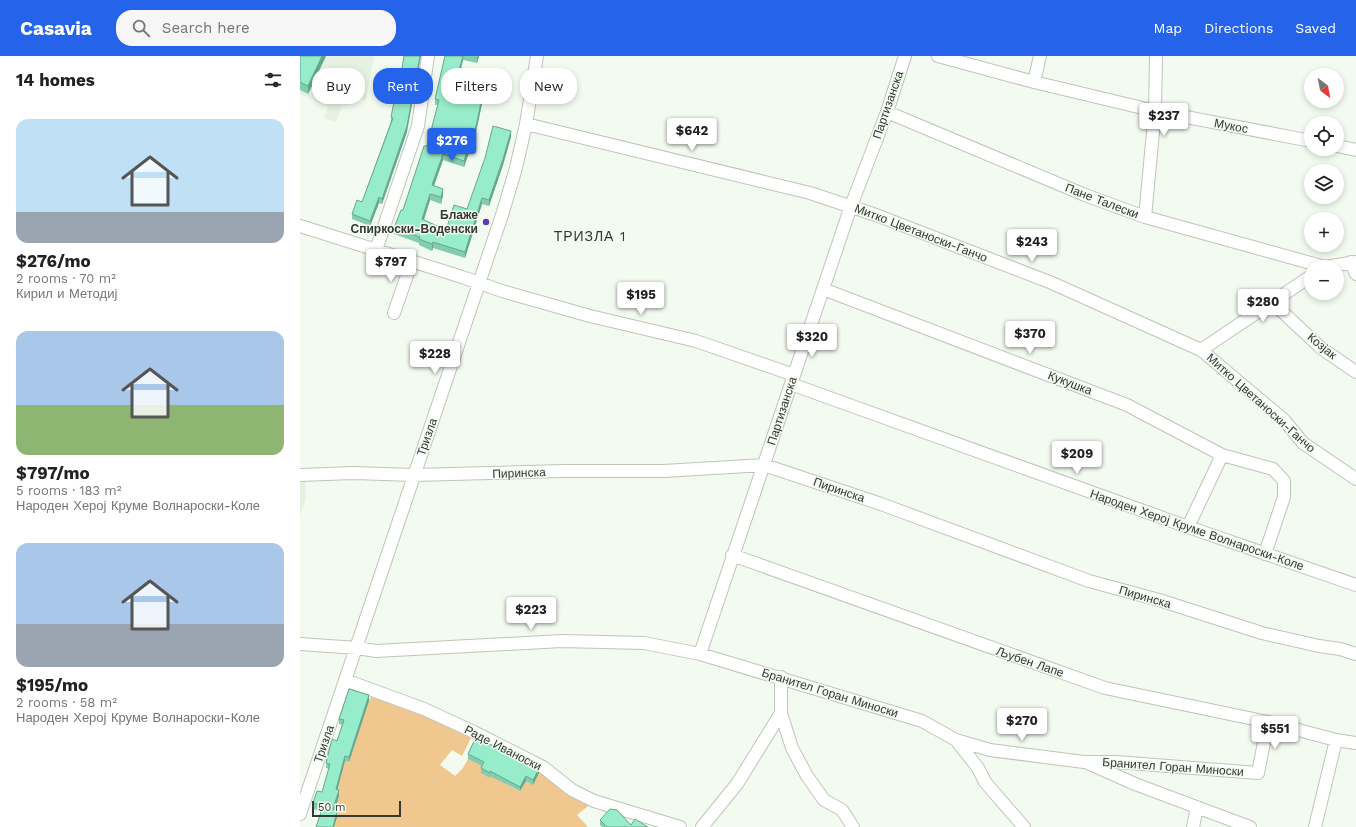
<!DOCTYPE html>
<meta charset="utf-8">
<style>
:root{--surface:#fff;--page:#f6f6f6;--text:#222;--muted:#767676;--accent:#2563eb}
body{margin:0;font-family:"Work Sans",sans-serif;background:var(--page);color:var(--text);height:100vh;display:flex;flex-direction:column;font-size:15px;white-space:nowrap}
*{box-sizing:border-box;margin:0}
p{font-size:13px;color:var(--muted)}
.icon{flex:none;width:22px;height:22px;fill:none;stroke:currentColor;stroke-width:2;stroke-linecap:round;stroke-linejoin:round}
.map{position:relative;flex:1;overflow:hidden}
.sheet{display:flex;flex-direction:column;background:var(--surface);width:300px}
.sheet>*{flex:none}
.top-card{position:absolute;left:12px;top:12px;width:380px;height:36px;display:flex;gap:8px}
.needle{width:26px;rotate:148deg}
.buttons{position:absolute;left:1004px;top:12px;display:grid;gap:8px}
.buttons a{display:grid;place-items:center;width:40px;height:40px;border-radius:50%;background:var(--surface);box-shadow:0 2px 6px #0003;font-size:20px}
.scale{position:absolute;left:12px;bottom:10px;width:89px;box-sizing:border-box;padding-left:4px;border:2px solid #353834;border-top:0;font-size:11px;line-height:14px;white-space:nowrap;color:#353834;-webkit-text-stroke:3px #f3fbf1;paint-order:stroke}
.price{position:absolute;translate:-50% -34px;padding:0 9px;border-radius:4px;background:#fff;color:#222;font-size:13px;line-height:26px;filter:drop-shadow(0 1px 2px #0008)}
.price::after{content:'';position:absolute;left:50%;top:24px;width:12px;height:9px;margin-left:-6px;background:inherit;clip-path:polygon(0 0,100% 0,50% 100%)}
.price.on{background:var(--accent);color:#fff}
ul{padding:0;list-style:none}
li{display:grid;align-content:center;gap:8px;height:212px;padding:0 16px}
li span{display:grid;place-items:center;height:124px;border-radius:12px;color:#555}
li>.icon{margin-inline-start:auto}
span .icon{width:72px;height:72px;fill:#fffc;stroke-width:1}
li b{font-size:17px}
h2{display:flex;justify-content:space-between;align-items:center;height:48px;padding:0 16px;font-size:17px}
.chip{padding:0 14px;border-radius:16px;background:var(--surface);box-shadow:0 2px 6px #0003;font-size:14px;line-height:36px}
.chip.on{background:var(--accent);color:#fff}
header{display:flex;align-items:center;gap:24px;box-sizing:border-box;height:56px;padding:0 20px;background:var(--accent);color:#fff}
header strong{font-size:19px}
nav{display:flex;gap:22px;margin-inline-start:auto;font-size:14px}
.search{width:280px;height:36px;background:var(--page);display:flex;align-items:center;gap:10px;box-sizing:border-box;padding:0 14px;border-radius:16px;color:var(--muted);font-size:15px}
main{display:flex;flex:1;min-height:0}
.map>svg:first-child{display:block}
.built{fill:#e6f2e1}
.green{fill:#f0c78e}
.lines{fill:none;stroke-linecap:round;stroke-linejoin:round}
.minor-casing{stroke:#bec5bb;stroke-width:14}
.minor{stroke:#fff;stroke-width:12}
.wall{fill:#82ccaf}
.shaded-wall{fill:#6aa68e}
.building{fill:#97edcb;stroke:#6aa68e}
.poi-dot{fill:#5d3cb4;stroke:#f3fbf1;stroke-width:1.5}
.labels{text-anchor:middle;dominant-baseline:central;stroke-width:3;stroke-linejoin:round;paint-order:stroke}
.street-label{font-size:12px;fill:#353834;stroke:#f3fbf1}
.poi-label{font-size:12px;font-weight:bold;fill:#353834;stroke:#f3fbf1;text-anchor:end}
.quarter-label{font-size:14px;letter-spacing:1px;fill:#323830;stroke:#f3fbf1}
</style>
<header>
<strong>Casavia</strong>
<div class="search"><svg class="icon" aria-label="search" viewBox="0 0 24 24"><circle cx="10" cy="10" r="6"/><path d="M15 15l6 6"/></svg>Search here</div>
<nav><a>Map</a><a>Directions</a><a>Saved</a></nav>
</header>
<main>
<section class="sheet">
<h2>14 homes<svg class="icon" aria-label="filters" viewBox="0 0 24 24"><path d="M4 7h16M4 17h16"/><circle cx="9" cy="7" r="2"/><circle cx="15" cy="17" r="2"/></svg></h2>
<ul>
<li><span style="background:linear-gradient(#bfe0f5 75%,#9aa5b1 0)"><svg class="icon" aria-label="home" viewBox="0 0 24 24"><path d="M3 11l9-7 9 7M6 9v11h12V9"/></svg></span><div><b>$276/mo</b><p>2 rooms · 70 m²</p><p>Кирил и Методиј</p></div></li>
<li><span style="background:linear-gradient(#a9c7e8 60%,#8fb573 0)"><svg class="icon" aria-label="home" viewBox="0 0 24 24"><path d="M3 11l9-7 9 7M6 9v11h12V9"/></svg></span><div><b>$797/mo</b><p>5 rooms · 183 m²</p><p>Народен Херој Круме Волнароски-Коле</p></div></li>
<li><span style="background:linear-gradient(#a9c7e8 65%,#9aa5b1 0)"><svg class="icon" aria-label="home" viewBox="0 0 24 24"><path d="M3 11l9-7 9 7M6 9v11h12V9"/></svg></span><div><b>$195/mo</b><p>2 rooms · 58 m²</p><p>Народен Херој Круме Волнароски-Коле</p></div></li>
</ul>
</section>
<div class="map">
<svg width="1056" height="771" viewBox="0 0 1056 771">
<rect width="100%" height="100%" fill="#f3fbf1"/>
<path class="built" d="M0,0H74L66,44L53,41L50,49H42L36,66L24,62L28,51L0,38Z
M0,419H5L6,443L0,460Z"/>
<path class="green" d="M74,634L174,676L162,700L152,694L140,709L155,720L163,712L168,703L194,712L206,728L220,735L226,725L233,728L243,711L294,745L277,759L288,771H34L33,758L39,740L37,735L45,705L49,706L69,645Z"/>
<g class="lines">
<defs>
<path id="minor" d="M638,0L734,26L855,55L1011,85
M734,26L740,0
M587,56L785,139L845,161L1025,211
M226,68L510,137L576,159L752,227L901,294L984,364L1003,387L1056,423
M1037,90L1056,94
M845,161L855,55L856,0
M0,170L162,221L202,235L290,260L396,285L494,319
M76,194L118,70L128,0
M1051,206L1056,218
M1025,211L1056,206
M523,233L827,349L922,399L973,413L984,425V441L965,498
M972,246L1021,292L1056,316
M94,257L112,205
M901,294L1011,220
M491,328L888,471L1056,529
M0,419L53,417L114,419L263,415H364L464,409L581,448L789,525L859,544L962,577L1019,590L1040,593L1056,598
M888,471L922,399
M432,499L805,632L968,666L1036,684L1056,687
M0,588L57,592L76,595L262,585L344,587L400,598L622,665L656,684L690,694L784,706H816L958,717L968,666
M400,598L523,233L551,150L587,56L605,0
M481,621V657L492,692L507,720L524,744L542,754L553,771
M45,624L124,653L174,676L243,711L272,734L294,745L380,771
M656,684L678,712L685,726L724,771
M788,707L835,728L950,771
M0,758L202,159L216,112L226,68L237,0
M402,771L437,728L481,657
M893,771L897,751
M1015,771L1036,684"/>
</defs>
<use href="#minor" class="minor-casing"/>
<use href="#minor" class="minor"/>
</g>
<path class="wall" d="M0,0H26L8,38L0,34Z
M145,0H179L177,7L163,4L159,23L163,29L162,33L183,43L176,76L164,111L143,104L134,130L143,139L141,148L130,144L124,164L146,174L167,153L211,81L203,109L189,150L182,148L165,202L133,192L132,195L119,189V187L94,178V172L103,154L127,90L138,49H135V43Z
M99,31L107,76L82,148L79,147L70,170L52,163V158L62,146L91,65V61Z
M69,645L49,706L45,705L37,734L39,740L35,754L37,761L34,771H16L21,755L13,753V747L22,736L29,713L26,712V707L37,685L42,669L39,668V663Z
M168,698L239,717L233,729L226,725L220,735L190,720V722L181,717V712L182,710L168,703Z
M300,764L331,769L348,771H302L300,769Z"/>
<path class="shaded-wall" d="M22,0H26L8,38V30Z
M120,0H121L107,76L82,148V143Z
M163,0V4L157,28V22Z
M178,0H179L177,7V1Z
M183,37V43L176,76L164,111V105Z
M211,75V81L203,109L189,150V144Z
M143,98V104L132,135V129Z
M143,133V139L141,148V141Z
M130,138V144L122,169V163Z
M79,141V147L70,170V165Z
M182,142V148L165,202V196Z
M133,186V192L132,195V188Z
M69,639V645L49,706V701Z
M45,700V705L36,739V733Z
M239,713V717L233,729V724Z
M226,720V725L220,735V731Z
M39,734V740L33,758V753Z
M37,755V761L34,771H33Z"/>
<path class="building" d="M0,0H22L8,30L0,26Z
M104,0H120L107,70L82,143L79,141L70,165L52,158L57,144L62,146L93,62L91,61L97,31H99Z
M145,0H163L157,22L163,23L161,33L183,37L176,70L164,105L143,98L132,129L143,133L141,141L130,138L122,163L146,174L154,149L167,153L185,102L193,70L211,75L203,103L189,144L182,142L165,196L133,186L132,188L119,183L120,181L94,172L101,154H103L124,90H127L139,44L135,43Z
M49,633L69,639L49,701L45,700L36,733L39,734L33,753L37,755L33,771H16L23,750L13,747L17,735L22,736L30,708L26,707L32,683L37,685L44,664L39,663Z
M176,681L239,713L233,724L226,720L220,731L190,715V717L181,712L184,706L168,698Z
M310,753L317,754L331,769L335,763L348,771H307L300,764Z"/>
<circle class="poi-dot" cx="186" cy="166" r="4"/>
<g class="labels">
<g class="street-label">
<text transform="translate(588 49) rotate(-71)">Партизанска</text>
<text transform="translate(931 70) rotate(11)">Мукос</text>
<text transform="translate(802 145) rotate(21)">Пане Талески</text>
<text transform="translate(621 177) rotate(21)">Митко Цветаноски-Ганчо</text>
<text transform="translate(1022 290) rotate(39)">Козјак</text>
<text transform="translate(770 327) rotate(21)">Кукушка</text>
<text transform="translate(961 347) rotate(42)">Митко Цветаноски-Ганчо</text>
<text transform="translate(482 355) rotate(-72)">Партизанска</text>
<text transform="translate(127 381) rotate(-71)">Тризла</text>
<text transform="translate(219 417) rotate(-2)">Пиринска</text>
<text transform="translate(539 434) rotate(19)">Пиринска</text>
<text transform="translate(897 474) rotate(19)">Народен Херој Круме Волнароски-Коле</text>
<text transform="translate(845 541) rotate(16)">Пиринска</text>
<text transform="translate(730 606) rotate(19)">Љубен Лапе</text>
<text transform="translate(530 637) rotate(17)">Бранител Горан Миноски</text>
<text transform="translate(24 688) rotate(-71)">Тризла</text>
<text transform="translate(203 692) rotate(27)">Раде Иваноски</text>
<text transform="translate(873 711) rotate(4)">Бранител Горан Миноски</text>
</g>
<g class="poi-label">
<text x="178" y="159">Блаже<tspan x="178" dy="14">Спиркоски-Воденски</tspan></text>
</g>
<g class="quarter-label">
<text x="290" y="180">ТРИЗЛА 1</text>
</g>
</g>
</svg>
<div class="buttons">
<a><svg class="needle" viewBox="-14 -14 28 28"><path d="M0-13l5 13h-10z" fill="#e53935"/><path d="M0 13l5-13h-10z" fill="#767676"/></svg></a>
<a><svg class="icon" aria-label="locate" viewBox="0 0 24 24"><circle cx="12" cy="12" r="6"/><path d="M12 2v4M12 18v4M2 12h4M18 12h4"/></svg></a>
<a><svg class="icon" aria-label="layers" viewBox="0 0 24 24"><path d="M12 4l9 5-9 5-9-5zM3 14l9 5 9-5"/></svg></a>
<a>+</a>
<a>−</a>
</div>
<div class="scale">50 m</div>
<b class="price" style="left:864px;top:81px">$237</b>
<b class="price" style="left:392px;top:96px">$642</b>
<b class="price on" style="left:152px;top:106px">$276</b>
<b class="price" style="left:732px;top:207px">$243</b>
<b class="price" style="left:91px;top:227px">$797</b>
<b class="price" style="left:341px;top:260px">$195</b>
<b class="price" style="left:963px;top:267px">$280</b>
<b class="price" style="left:730px;top:299px">$370</b>
<b class="price" style="left:512px;top:302px">$320</b>
<b class="price" style="left:135px;top:319px">$228</b>
<b class="price" style="left:777px;top:419px">$209</b>
<b class="price" style="left:231px;top:575px">$223</b>
<b class="price" style="left:722px;top:686px">$270</b>
<b class="price" style="left:975px;top:694px">$551</b>
<div class="top-card">
<a class="chip">Buy</a>
<a class="chip on">Rent</a>
<a class="chip">Filters</a>
<a class="chip">New</a>
</div>
</div>
</main>
